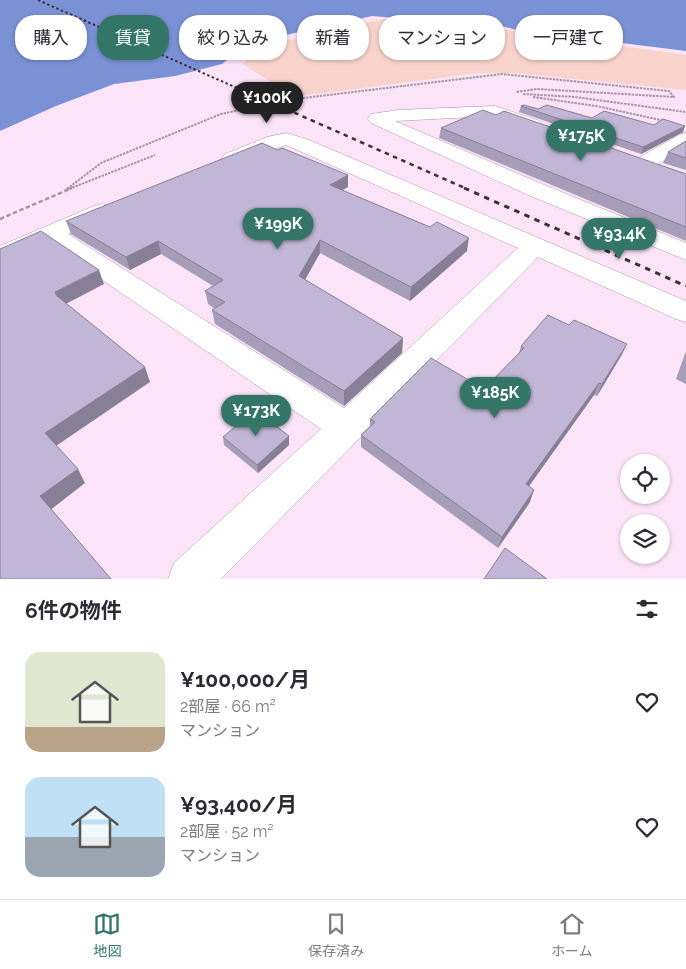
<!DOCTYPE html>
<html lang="ja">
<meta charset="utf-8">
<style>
:root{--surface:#fff;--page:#f2f2f3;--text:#2b2b33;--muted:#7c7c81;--line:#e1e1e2;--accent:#337668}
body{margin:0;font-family:Raleway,"Noto Sans JP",sans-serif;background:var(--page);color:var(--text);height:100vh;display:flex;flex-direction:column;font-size:19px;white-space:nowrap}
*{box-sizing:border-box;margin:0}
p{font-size:16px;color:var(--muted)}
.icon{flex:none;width:28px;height:28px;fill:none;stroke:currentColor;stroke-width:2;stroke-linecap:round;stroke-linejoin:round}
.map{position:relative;height:579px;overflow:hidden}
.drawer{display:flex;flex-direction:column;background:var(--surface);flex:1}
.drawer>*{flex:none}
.banner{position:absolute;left:15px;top:15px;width:656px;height:45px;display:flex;gap:10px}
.controls{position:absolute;left:620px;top:454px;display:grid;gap:10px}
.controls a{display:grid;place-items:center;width:50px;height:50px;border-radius:50%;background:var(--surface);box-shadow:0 1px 4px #0004;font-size:25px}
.price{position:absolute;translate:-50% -42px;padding:0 11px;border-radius:18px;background:var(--accent);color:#fff;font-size:16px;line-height:32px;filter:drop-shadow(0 1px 2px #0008)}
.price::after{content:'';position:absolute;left:50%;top:30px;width:15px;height:11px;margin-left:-8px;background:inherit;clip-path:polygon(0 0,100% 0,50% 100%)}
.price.current{background:#222;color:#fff}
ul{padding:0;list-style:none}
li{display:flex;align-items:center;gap:15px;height:125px;padding:0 25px}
li span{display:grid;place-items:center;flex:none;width:140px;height:100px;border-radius:15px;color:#555}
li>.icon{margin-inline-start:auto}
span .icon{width:60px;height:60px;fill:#fffc;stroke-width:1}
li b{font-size:21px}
h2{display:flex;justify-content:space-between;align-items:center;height:60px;padding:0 25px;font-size:21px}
.pill{padding:0 18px;border-radius:20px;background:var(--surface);box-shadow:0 1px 4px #0004;font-size:18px;line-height:45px}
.pill.current{background:var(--accent);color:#fff}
.menu{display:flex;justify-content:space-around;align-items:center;height:70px;border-top:1px solid var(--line);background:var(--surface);font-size:14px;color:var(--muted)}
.menu a{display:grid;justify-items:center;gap:2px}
.menu .current{color:var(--accent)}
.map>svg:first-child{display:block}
.green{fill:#f7d3cb}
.water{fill:#7b91d5}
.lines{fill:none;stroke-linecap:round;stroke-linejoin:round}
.minor-casing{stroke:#b296ae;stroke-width:1}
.path-far1{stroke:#a896a5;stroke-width:2;stroke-dasharray:2.5 1;stroke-linecap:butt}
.path{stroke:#a896a5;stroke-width:2.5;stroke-dasharray:4.5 2.5;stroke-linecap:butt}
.minor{fill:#fff;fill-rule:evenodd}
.rail-far2{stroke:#3c303a;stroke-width:2;stroke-dasharray:2.5 2.5;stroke-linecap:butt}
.rail-far1{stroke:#3c303a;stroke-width:2.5;stroke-dasharray:4.5 4.5;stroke-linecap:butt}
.rail{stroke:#3c303a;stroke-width:3;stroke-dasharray:5.5 5.5;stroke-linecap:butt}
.wall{fill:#a69db8}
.shaded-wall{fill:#877f96}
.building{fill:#c1b6d6;stroke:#877f96}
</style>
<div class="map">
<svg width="686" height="579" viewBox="0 0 686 579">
<rect width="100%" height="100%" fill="#fce4f8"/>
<path class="green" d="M383,19L509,30L686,55V90L514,73H478L294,97L243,64L258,47Z"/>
<path class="water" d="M0,0H686V51L517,30L490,23L488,18L421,16L408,19L372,16L249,43L222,64L175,76L114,84L56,106L0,131Z"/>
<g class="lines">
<defs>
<path id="minor" d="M495,106L540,121L543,125L540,129L534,130L493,116L395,121L542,184L686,243V260L526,194L371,123L368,119L371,114L398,110Z
M287,133L309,140L686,301V322L676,319L538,257L221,579H168L174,563L321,429L48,243L0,263V246L94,206L102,204L110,206L113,211L110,216L68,234L344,408L518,248L286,145L232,164L225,162L222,158L225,154L267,137Z
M686,133V147C671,155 652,173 635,168L632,164L635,160L679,135Z"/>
</defs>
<use href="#minor" class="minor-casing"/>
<path class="path-far1" d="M523,94L575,97L686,112
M533,97L596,106L665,121
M67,189L101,163L221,114L287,100L502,74L669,91L674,97L537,89L516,92
M69,189L155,155"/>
<path class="path" d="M65,191L69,188
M0,219L72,188"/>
<use href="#minor" class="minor"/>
<path class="rail-far2" d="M38,0L289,111"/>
<path class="rail-far1" d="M286,109L467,189"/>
<path class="rail" d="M464,188L686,286"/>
</g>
<path class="wall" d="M521,106L592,118L654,125L683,132L641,154L519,112Z
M496,115L686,174V241L439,138L441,128Z
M686,141V170L663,163L668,152Z
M278,150L348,175V187L342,190L467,251L410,301L320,253L305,280L403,338L402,353L344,406L215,324L212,310L215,309L208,304L205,291L213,286L161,254L130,270L71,234L66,221Z
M569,325L627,344L621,356L597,396L594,395L529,486L530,502L498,548L361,447V435L370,426V419L484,389L519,353L521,346Z
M686,351V384L676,379Z
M289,436V445L258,473L224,445L223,437Z"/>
<path class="shaded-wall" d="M685,126L683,132L641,154L643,147Z
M348,175V187L330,197V185Z
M469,238L467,251L410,301L411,287Z
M320,240V253L299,290V276Z
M158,241L161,254L130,270L126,257Z
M99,270L104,284L60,307L55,292Z
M403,338L402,353L344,406V391Z
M627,344L621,356L597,396L602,384Z
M145,367L150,382L53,448L45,433Z
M599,383L594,395L522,496L526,484Z
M289,436V445L258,473L257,465Z
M78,469L85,483L49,511L40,496Z
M534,490L530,502L498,548L502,537Z"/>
<path class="building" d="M524,105L538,109L547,105L592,118L604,111L654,125L663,119L685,126L643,147L521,106Z
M483,110L496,115L504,111L686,174V227L441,128Z
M686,141V158L668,152Z
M262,143L278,150L282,148L348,175L330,185L430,227L437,222L469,238L411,287L320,240L299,276L403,338L344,391L212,310L225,302L205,291L223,280L158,241L126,257L66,221Z
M41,231L99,270L55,292L57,296L145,367L45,433L78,469L40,496L111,579H0V249Z
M548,315L569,325L574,320L627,344L602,384L599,383L526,484L534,490L502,537L361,435L375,422L370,419L431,358L484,389L524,348L521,346Z
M255,410L289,436L257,465L223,437Z
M505,548L547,579H484Z"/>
</svg>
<div class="controls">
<a><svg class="icon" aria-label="locate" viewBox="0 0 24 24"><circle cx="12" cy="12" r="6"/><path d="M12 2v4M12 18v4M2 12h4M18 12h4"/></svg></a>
<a><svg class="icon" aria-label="layers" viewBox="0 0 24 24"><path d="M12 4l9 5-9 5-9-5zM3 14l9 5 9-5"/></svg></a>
</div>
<b class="price current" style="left:267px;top:124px">¥100K</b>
<b class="price" style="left:581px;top:162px">¥175K</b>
<b class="price" style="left:278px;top:250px">¥199K</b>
<b class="price" style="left:619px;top:260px">¥93.4K</b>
<b class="price" style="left:495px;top:419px">¥185K</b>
<b class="price" style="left:256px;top:437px">¥173K</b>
<div class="banner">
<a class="pill">購入</a>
<a class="pill current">賃貸</a>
<a class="pill">絞り込み</a>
<a class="pill">新着</a>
<a class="pill">マンション</a>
<a class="pill">一戸建て</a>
</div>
</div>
<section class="drawer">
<h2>6件の物件<svg class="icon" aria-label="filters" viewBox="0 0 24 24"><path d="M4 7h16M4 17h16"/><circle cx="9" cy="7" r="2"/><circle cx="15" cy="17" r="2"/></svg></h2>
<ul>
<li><span style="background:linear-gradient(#dfe7d0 75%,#b9a48a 0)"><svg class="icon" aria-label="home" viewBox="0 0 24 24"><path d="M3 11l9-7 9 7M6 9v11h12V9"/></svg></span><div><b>¥100,000/月</b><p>2部屋 · 66 m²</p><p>マンション</p></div><svg class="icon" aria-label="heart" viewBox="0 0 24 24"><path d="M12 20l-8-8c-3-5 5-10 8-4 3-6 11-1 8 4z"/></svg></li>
<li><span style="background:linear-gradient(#bfe0f5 60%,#9aa5b1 0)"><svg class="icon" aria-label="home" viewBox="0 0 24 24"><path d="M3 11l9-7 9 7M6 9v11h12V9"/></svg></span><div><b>¥93,400/月</b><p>2部屋 · 52 m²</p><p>マンション</p></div><svg class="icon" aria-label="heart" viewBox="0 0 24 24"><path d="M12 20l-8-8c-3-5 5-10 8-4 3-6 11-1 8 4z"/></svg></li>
</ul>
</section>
<nav class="menu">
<a class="current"><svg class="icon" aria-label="map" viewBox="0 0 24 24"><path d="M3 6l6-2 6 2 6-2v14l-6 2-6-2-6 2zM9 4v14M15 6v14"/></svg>地図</a>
<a><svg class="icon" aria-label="saved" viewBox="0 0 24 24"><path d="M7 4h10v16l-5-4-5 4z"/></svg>保存済み</a>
<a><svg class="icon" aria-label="home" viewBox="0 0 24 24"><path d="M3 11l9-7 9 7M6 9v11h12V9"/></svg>ホーム</a>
</nav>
